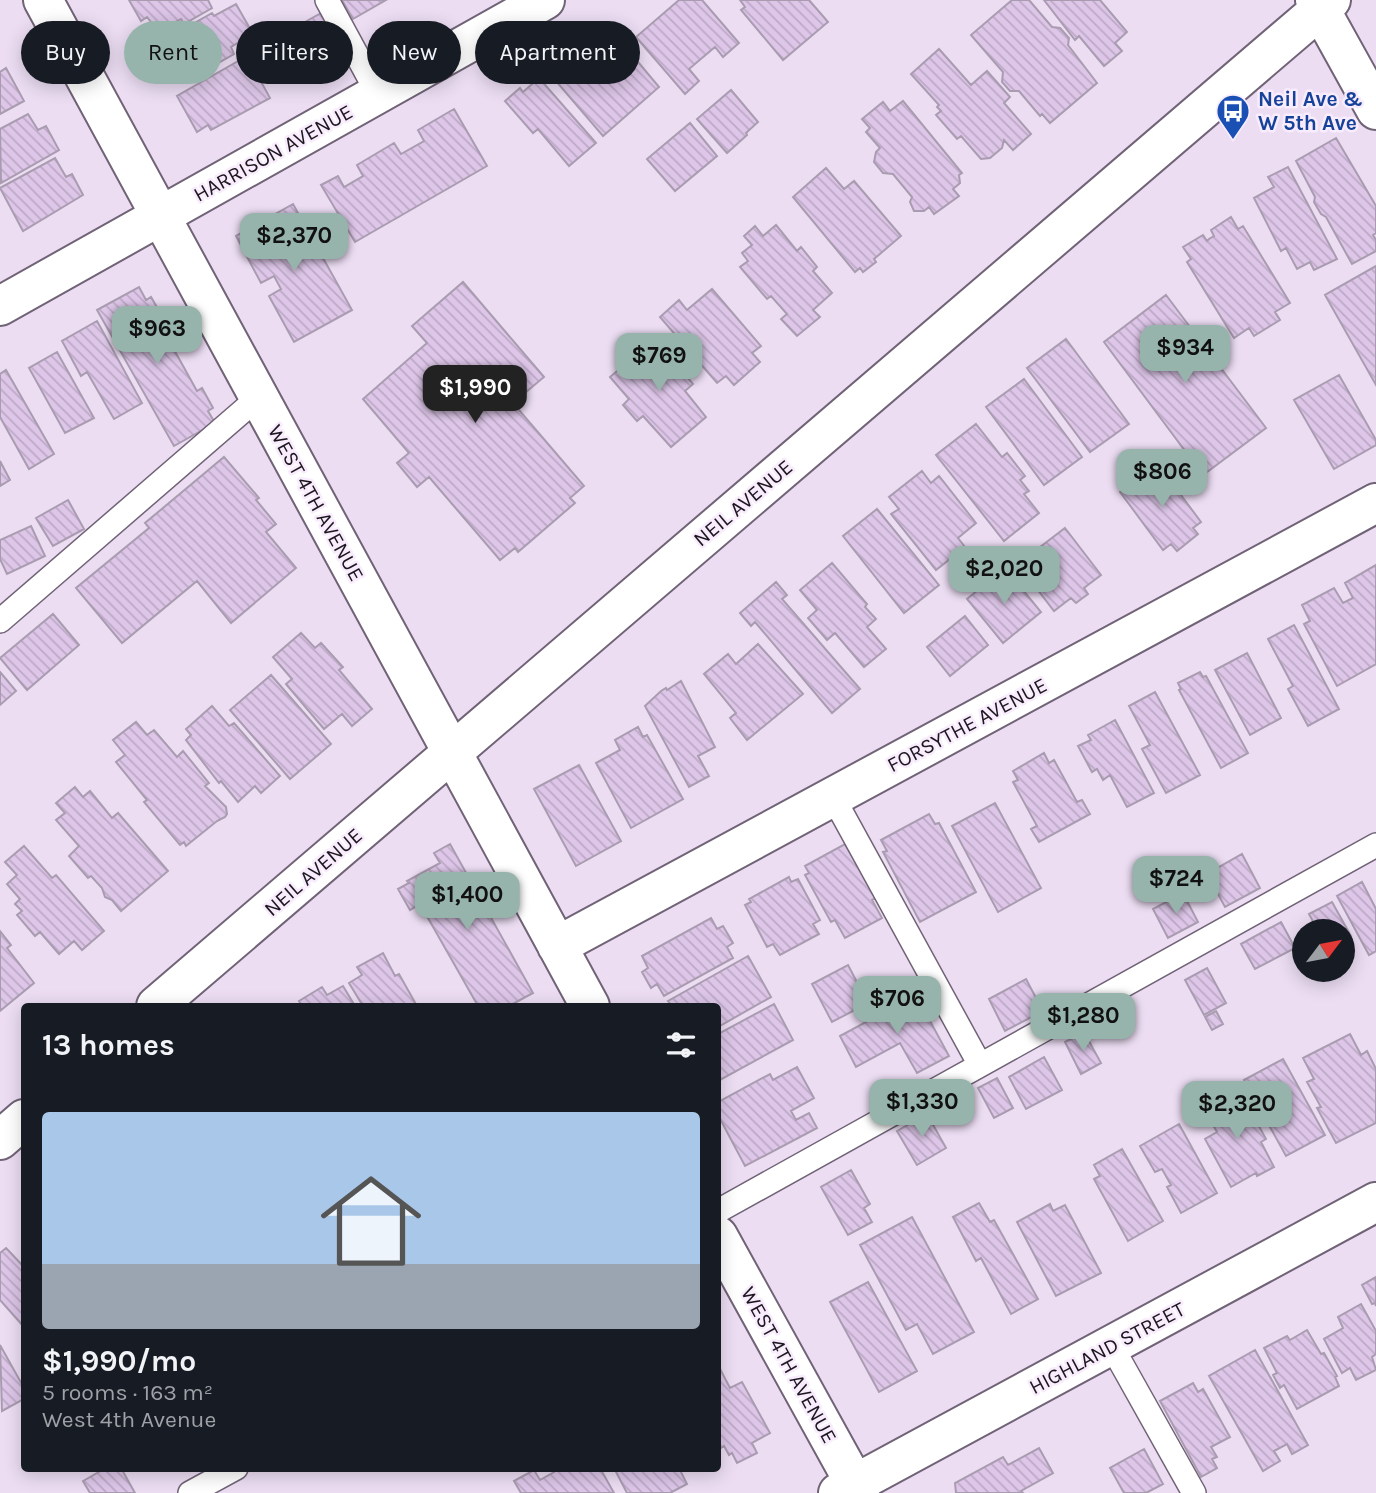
<!DOCTYPE html>
<meta charset="utf-8">
<style>
:root{--surface:#171b24;--page:#20242c;--text:#f1f3f6;--muted:#9ea1a6;--accent:#97b4ac}
body{margin:0;font-family:Karla,sans-serif;background:var(--page);color:var(--text);height:100vh;display:flex;flex-direction:column;font-size:26px;white-space:nowrap}
*{box-sizing:border-box;margin:0}
p{font-size:23px;color:var(--muted)}
.icon{flex:none;width:38px;height:38px;fill:none;stroke:currentColor;stroke-width:2;stroke-linecap:round;stroke-linejoin:round}
.map{position:relative;flex:1;overflow:hidden}
.side{position:absolute;left:21px;top:1003px;width:700px;height:469px;display:flex;flex-direction:column;background:var(--surface);border-radius:7px;box-shadow:0 4px 18px #0003}
.side>*{flex:none}
.guide{position:absolute;left:21px;top:21px;width:700px;height:63px;display:flex;gap:14px}
.needle{width:46px;rotate:58deg}
.controls{position:absolute;left:1292px;top:919px;display:grid;gap:14px}
.controls a{display:grid;place-items:center;width:63px;height:63px;border-radius:50%;background:var(--surface);box-shadow:0 4px 18px #0003;font-size:35px}
.price{position:absolute;translate:-50% -60px;padding:0 16px;border-radius:14px;background:var(--accent);color:#111;font-size:23px;line-height:46px;filter:drop-shadow(0 2px 4px #0008)}
.price::after{content:'';position:absolute;left:50%;top:42px;width:21px;height:16px;margin-left:-10px;background:inherit;clip-path:polygon(0 0,100% 0,50% 100%)}
.price.selected{background:#222;color:#fff}
ul{padding:0;list-style:none}
li{display:grid;align-content:center;gap:14px;height:371px;padding:0 21px}
li span{display:grid;place-items:center;height:217px;border-radius:7px;color:#555}
li>.icon{margin-inline-start:auto}
span .icon{width:126px;height:126px;fill:#fffc;stroke-width:1}
li b{font-size:30px}
h2{display:flex;justify-content:space-between;align-items:center;height:84px;padding:0 21px;font-size:30px}
.pill{padding:0 24px;border-radius:32px;background:var(--surface);box-shadow:0 4px 18px #0003;font-size:24px;line-height:63px}
.pill.selected{background:var(--accent);color:#111}
.map>svg:first-child{display:block}
.building{fill:url(#building-back-hatch);stroke:#aa9cb0;stroke-width:2}
.lines{fill:none;stroke-linecap:round;stroke-linejoin:round}
.lane-casing{stroke:#706376;stroke-width:26}
.street-casing{stroke:#706376;stroke-width:42}
.secondary-casing{stroke:#706376;stroke-width:42}
.lane{stroke:#fff;stroke-width:23}
.street{stroke:#fff;stroke-width:38}
.secondary{stroke:#fff;stroke-width:38}
.labels{text-anchor:middle;dominant-baseline:central;stroke-width:5;stroke-linejoin:round;paint-order:stroke}
.transit-label{font-size:21px;font-weight:bold;fill:#164399;stroke:#f8ecfd;text-anchor:start}
.street-label{font-size:21px;fill:#1c171e;stroke:#f8ecfd}
</style>
<div class="map">
<svg width="1376" height="1493" viewBox="0 0 1376 1493">
<defs>
<pattern id="building-back-hatch" width="6" height="6" patternUnits="userSpaceOnUse" patternTransform="scale(1.75)"><rect width="6" height="6" fill="#ddc6e8"/><path d="M-1 5l2 2M0 0l6 6M5-1l2 2" fill="none" stroke="#bda9c7"/></pattern>
</defs>
<rect width="100%" height="100%" fill="#ecddf3"/>
<path class="building" d="M129,0H208L212,8L184,24L181,19L158,31L147,17L141,21Z
M342,0H386L353,19Z
M679,0H702L739,43L723,57L715,47L689,69L699,81L685,94L636,37Z
M740,0H809L828,22L783,60L741,10L745,7Z
M1012,0H1029L1052,27L1060,28L1069,38L1068,45L1097,83L1050,123L1042,114L1040,116L1019,91H1010L1002,82L1003,72L971,35Z
M1044,0H1100L1127,32L1115,43L1122,51L1104,66L1079,36L1075,40Z
M236,4L253,34L231,47L234,54L211,67L208,61L170,82L151,48L212,13L214,16Z
M321,13L339,43L307,62L289,31Z
M613,32L659,87L603,136L556,81Z
M939,49L971,85L987,71L1010,97L1004,103L1031,134L1013,150L1004,140L1002,148L990,158L981,159L961,136L957,139L936,115L941,111L937,107L939,105L911,74Z
M247,56L270,98L211,130L208,125L197,132L177,96Z
M6,68L24,101L0,114V72Z
M539,78L596,143L569,166L538,129L533,133L505,101L520,88L523,92Z
M731,90L758,122L746,133L747,135L727,153L697,119Z
M903,101L962,173L959,175L960,183L953,189L959,196L934,214L929,207L924,211H914L910,202L912,197L893,174L883,173L874,162L876,152L880,148L866,132L870,128L862,119L883,102L890,111Z
M454,109L487,166L355,242L321,185L338,176L344,187L363,176L357,165L394,143L401,154L424,141L418,130Z
M28,114L38,130L46,126L59,150L1,183L0,129Z
M690,123L717,156L675,191L647,159Z
M1336,138L1376,206V233L1373,235L1376,240V251L1352,264L1326,217L1321,214L1314,202L1315,197L1296,161Z
M55,158L66,177L72,174L83,195L23,231L0,188Z
M1288,167L1337,259L1314,270L1310,262L1297,269L1286,248L1281,251L1254,198L1274,187L1268,177Z
M826,168L844,189L854,181L901,236L874,259L876,262L863,272L860,268L855,272L793,197Z
M293,204L352,310L294,342L269,296L281,289L274,276L261,283L236,236Z
M1231,217L1238,229L1243,226L1290,303L1275,312L1280,320L1254,336L1249,328L1234,338L1187,262L1191,259L1183,247L1203,235L1207,241L1209,239L1214,236L1211,230Z
M776,225L797,251L801,247L817,267L813,271L832,293L813,310L820,317L797,336L781,319L787,314L771,296L767,299L740,267L748,261L742,253L752,245L744,236L755,226L763,236Z
M1376,266V385L1325,295Z
M463,282L544,377L513,403L584,486L570,498L575,503L518,552L515,548L500,560L429,477L417,487L397,463L409,453L363,399L427,343L412,326Z
M139,287L146,300L151,297L162,316L157,319L197,391L202,388L213,408L208,411L215,423L174,446L97,310Z
M712,289L761,346L752,353L760,362L734,385L726,376L717,383L660,317L679,300L687,310Z
M1166,295L1266,428L1203,475L1104,342Z
M97,321L142,403L114,419L87,372L81,376L62,341Z
M654,339L693,384L685,391L706,417L671,447L643,416L637,421L623,405L629,399L610,377Z
M1066,339L1129,424L1090,452L1027,368Z
M57,352L94,418L65,433L29,368Z
M6,370L54,454L29,469L0,417V374Z
M1339,375L1376,440V445L1334,469L1294,400Z
M1024,379L1082,457L1044,485L986,407Z
M976,424L1002,457L1007,453L1025,476L1020,480L1029,491L1024,494L1039,513L1004,541L936,455Z
M224,457L259,498L256,500L276,524L266,532L296,568L231,623L197,581L122,643L76,588L149,528L145,523Z
M0,461L10,480L0,486Z
M1158,464L1201,522L1193,528L1198,534L1177,551L1171,544L1163,550L1120,492Z
M922,471L931,483L939,476L976,523L958,538L965,547L936,570L891,514L899,509L889,497Z
M68,500L84,529L53,546L36,518Z
M877,509L939,585L904,613L843,536Z
M31,526L45,556L7,574L0,559V540Z
M1065,528L1101,575L1084,588L1088,594L1076,603L1071,598L1054,611L1018,564Z
M832,563L867,604L865,607L876,619L867,627L886,649L864,667L835,633L827,640L808,618L817,610L800,590Z
M1376,565V664L1337,686L1304,624L1310,621L1302,605L1334,588L1343,603L1353,598L1345,583Z
M1005,568L1041,612L1003,643L967,599Z
M776,582L787,595L782,599L860,689L832,713L755,622L751,626L740,613Z
M53,614L79,645L27,690L0,658Z
M965,616L988,645L950,676L927,647Z
M1294,625L1339,709L1308,726L1288,689L1293,686L1268,639Z
M301,633L315,648L321,643L343,667L339,670L372,709L352,726L342,714L324,729L286,684L292,679L273,657Z
M758,644L803,694L747,740L730,718L736,713L704,674L728,654L736,664Z
M1247,653L1281,718L1250,735L1215,670Z
M0,672L16,691L0,705Z
M1200,672L1203,677L1206,676L1248,753L1221,768L1179,690L1181,689L1178,683Z
M271,675L331,744L290,779L230,710Z
M681,681L715,747L698,756L709,776L689,787L645,706L661,691L666,688L667,690Z
M1155,692L1200,775L1166,793L1142,749L1150,745L1129,706Z
M212,706L229,726L234,723L280,776L261,793L255,786L238,802L221,781L219,783L186,740L191,735L186,729Z
M1115,720L1154,793L1127,807L1110,775L1103,780L1097,769L1092,772L1078,746L1091,740L1088,735Z
M136,722L147,735L154,730L177,757L183,751L209,783L205,786L226,807L227,814L225,817L217,821L186,846L184,842L180,845L144,802L147,800L116,762L125,755L113,740Z
M638,727L643,737L647,735L683,799L631,828L596,763L620,750L615,740Z
M1044,753L1049,763L1054,760L1077,802L1082,800L1090,814L1039,842L1031,829L1037,826L1013,782L1018,780L1013,771Z
M579,765L621,841L576,866L534,789Z
M75,787L83,797L90,791L112,818L118,813L168,871L121,911L112,900L105,897L102,888L91,876L88,878L69,856L79,846L56,820L65,813L56,803Z
M995,803L1041,888L998,912L952,826Z
M929,814L935,824L939,823L976,892L920,922L883,852L887,851L881,840Z
M450,844L533,993L509,1006H478L420,904L410,910L398,889L409,883L407,881L440,863L434,853Z
M845,844L849,851L853,850L878,897L872,900L882,918L845,938L835,920L831,922L805,875L809,873L805,866Z
M24,846L52,878L56,875L104,931L82,950L74,941L59,954L40,932L35,936L17,915L22,911L15,904L20,899L7,884L17,875L5,862Z
M1242,854L1260,888L1225,907L1207,874Z
M789,877L791,882L798,879L820,920L813,924L819,934L780,955L773,944L767,947L745,905L751,902L749,899Z
M1362,882L1376,909V951L1369,955L1337,896Z
M1183,893L1198,922L1168,938L1153,909Z
M1332,902L1351,936L1342,941V931H1318L1309,914Z
M711,918L717,929L723,926L733,943L727,947L733,958L664,996L657,984L651,988L642,972L648,968L642,956Z
M1281,922L1295,948L1255,969L1241,944Z
M0,931L11,945L7,948L34,983L0,1011Z
M383,953L395,976L399,974L417,1006H363L349,983L362,975L357,967Z
M748,956L771,997L718,1027V1006H672L668,1001Z
M848,965L868,1003L832,1022L812,984Z
M1207,968L1226,1003L1204,1015L1185,980Z
M1026,979L1043,1011L1005,1031L989,999Z
M343,986L355,1006H302L299,1001L322,987L327,995Z
M916,995L949,1056L917,1073L900,1043L856,1067L840,1036Z
M774,1004L793,1040L718,1081V1034Z
M1216,1011L1223,1024L1212,1030L1205,1017Z
M1084,1032L1101,1063L1081,1074L1065,1042Z
M1350,1034L1361,1055L1367,1051L1376,1069V1123L1336,1143L1317,1108L1321,1107L1307,1082L1314,1079L1303,1058Z
M1044,1057L1062,1090L1026,1109L1009,1077Z
M1283,1059L1325,1135L1286,1156L1244,1080Z
M797,1067L814,1098L791,1111L796,1120L809,1113L817,1128L745,1166L718,1115V1102L770,1074L773,1080Z
M997,1078L1013,1108L994,1118L978,1088Z
M1240,1092L1266,1139L1261,1142L1274,1167L1257,1176L1256,1173L1231,1187L1205,1139L1217,1132L1205,1111Z
M927,1114L946,1148L917,1165L897,1131Z
M1179,1124L1217,1193L1181,1213L1167,1187L1171,1185L1162,1169L1155,1172L1140,1146Z
M1122,1149L1163,1221L1128,1241L1094,1179L1100,1176L1094,1165Z
M851,1170L870,1204L864,1208L872,1222L848,1235L821,1187Z
M979,1203L990,1222L994,1220L1038,1299L1011,1314L981,1258L976,1261L953,1217Z
M1050,1204L1053,1211L1065,1205L1101,1273L1056,1296L1017,1222Z
M912,1217L974,1332L933,1354L917,1324L906,1330L860,1245Z
M6,1248L24,1267V1327L0,1300V1253Z
M1376,1277V1306L1375,1303L1372,1304L1362,1285Z
M868,1282L917,1371L879,1392L830,1302Z
M1361,1304L1376,1331V1354L1372,1357L1376,1370L1356,1380L1350,1368L1342,1373L1324,1339L1343,1328L1338,1317Z
M1307,1330L1321,1354L1324,1353L1337,1376L1335,1377L1339,1386L1297,1409L1284,1385L1280,1388L1273,1375L1277,1373L1264,1348L1287,1336L1290,1340Z
M0,1345L24,1388V1399L2,1411Z
M1255,1350L1308,1445L1292,1454L1287,1444L1274,1451L1280,1461L1263,1471L1209,1376Z
M718,1365L730,1388L742,1382L770,1433L752,1443L757,1453L737,1463L732,1453L729,1455L724,1446L718,1450Z
M1193,1383L1198,1392L1203,1389L1230,1437L1211,1447L1217,1457L1212,1459L1217,1468L1201,1477L1160,1401Z
M1039,1448L1053,1473L1021,1491L1023,1493H956L955,1483L1003,1457L1008,1465Z
M1144,1449L1163,1484L1146,1493H1124L1110,1468Z
M106,1468H121L135,1493H90L83,1481Z
M552,1468H600L614,1493H521L514,1481L534,1470L540,1480L554,1472Z
M614,1468H679L687,1484L670,1493H627Z"/>
<g class="lines">
<defs>
<path id="lane" d="M327,0L378,94
M0,621L259,397
M833,797L980,1065
M718,1211L1376,845
M1111,1345L1194,1493
M190,1493L236,1468"/>
<path id="street" d="M43,0L590,1006
M0,306L545,0
M557,946L1376,503
M718,1236L860,1493
M838,1493L1376,1202"/>
<path id="secondary" d="M1315,0L1376,110
M156,1006L1331,0
M0,1140L24,1119"/>
</defs>
<use href="#lane" class="lane-casing"/>
<use href="#street" class="street-casing"/>
<use href="#secondary" class="secondary-casing"/>
<use href="#lane" class="lane"/>
<use href="#street" class="street"/>
<use href="#secondary" class="secondary"/>
</g>
<defs>
<symbol id="bus-pin" viewBox="-11 -11 22 30"><path d="M0 17L-7.5 6A9.5 9.5 0 1 1 7.5 6Z" fill="#1a4fb4" stroke="#f8ecfd"/><path d="M-5-6H5V4H4V6H2V4H-2V6H-4V4H-5ZM-3.5-4V0h7V-4ZM-3.5 1.2v1.5H-2V1.2ZM2 1.2v1.5H3.5V1.2Z" fill="#fff"/></symbol>
</defs>
<g fill-rule="evenodd">
<use href="#bus-pin" x="1214" y="92" width="38" height="52"/>
</g>
<g class="labels">
<g class="transit-label">
<text x="1258" y="99">Neil Ave &amp;<tspan x="1258" dy="24">W 5th Ave</tspan></text>
</g>
<g class="street-label">
<text transform="translate(273 153) rotate(-29)">HARRISON AVENUE</text>
<text transform="translate(316 503) rotate(61)">WEST 4TH AVENUE</text>
<text transform="translate(743 503) rotate(-40)">NEIL AVENUE</text>
<text transform="translate(967 725) rotate(-28)">FORSYTHE AVENUE</text>
<text transform="translate(313 872) rotate(-41)">NEIL AVENUE</text>
<text transform="translate(1107 1348) rotate(-28)">HIGHLAND STREET</text>
<text transform="translate(789 1365) rotate(61)">WEST 4TH AVENUE</text>
</g>
</g>
</svg>
<div class="controls">
<a><svg class="needle" viewBox="-14 -14 28 28"><path d="M0-13l5 13h-10z" fill="#e53935"/><path d="M0 13l5-13h-10z" fill="#9ea1a6"/></svg></a>
</div>
<b class="price" style="left:294px;top:273px">$2,370</b>
<b class="price" style="left:157px;top:366px">$963</b>
<b class="price" style="left:1185px;top:385px">$934</b>
<b class="price" style="left:659px;top:393px">$769</b>
<b class="price selected" style="left:475px;top:425px">$1,990</b>
<b class="price" style="left:1162px;top:509px">$806</b>
<b class="price" style="left:1004px;top:606px">$2,020</b>
<b class="price" style="left:1176px;top:916px">$724</b>
<b class="price" style="left:467px;top:932px">$1,400</b>
<b class="price" style="left:897px;top:1036px">$706</b>
<b class="price" style="left:1083px;top:1053px">$1,280</b>
<b class="price" style="left:922px;top:1139px">$1,330</b>
<b class="price" style="left:1237px;top:1141px">$2,320</b>
<div class="guide">
<a class="pill">Buy</a>
<a class="pill selected">Rent</a>
<a class="pill">Filters</a>
<a class="pill">New</a>
<a class="pill">Apartment</a>
</div>
<section class="side">
<h2>13 homes<svg class="icon" aria-label="filters" viewBox="0 0 24 24"><path d="M4 7h16M4 17h16"/><circle cx="9" cy="7" r="2"/><circle cx="15" cy="17" r="2"/></svg></h2>
<ul>
<li><span style="background:linear-gradient(#a9c7e8 70%,#9aa5b1 0)"><svg class="icon" aria-label="home" viewBox="0 0 24 24"><path d="M3 11l9-7 9 7M6 9v11h12V9"/></svg></span><div><b>$1,990/mo</b><p>5 rooms · 163 m²</p><p>West 4th Avenue</p></div></li>
</ul>
</section>
</div>
